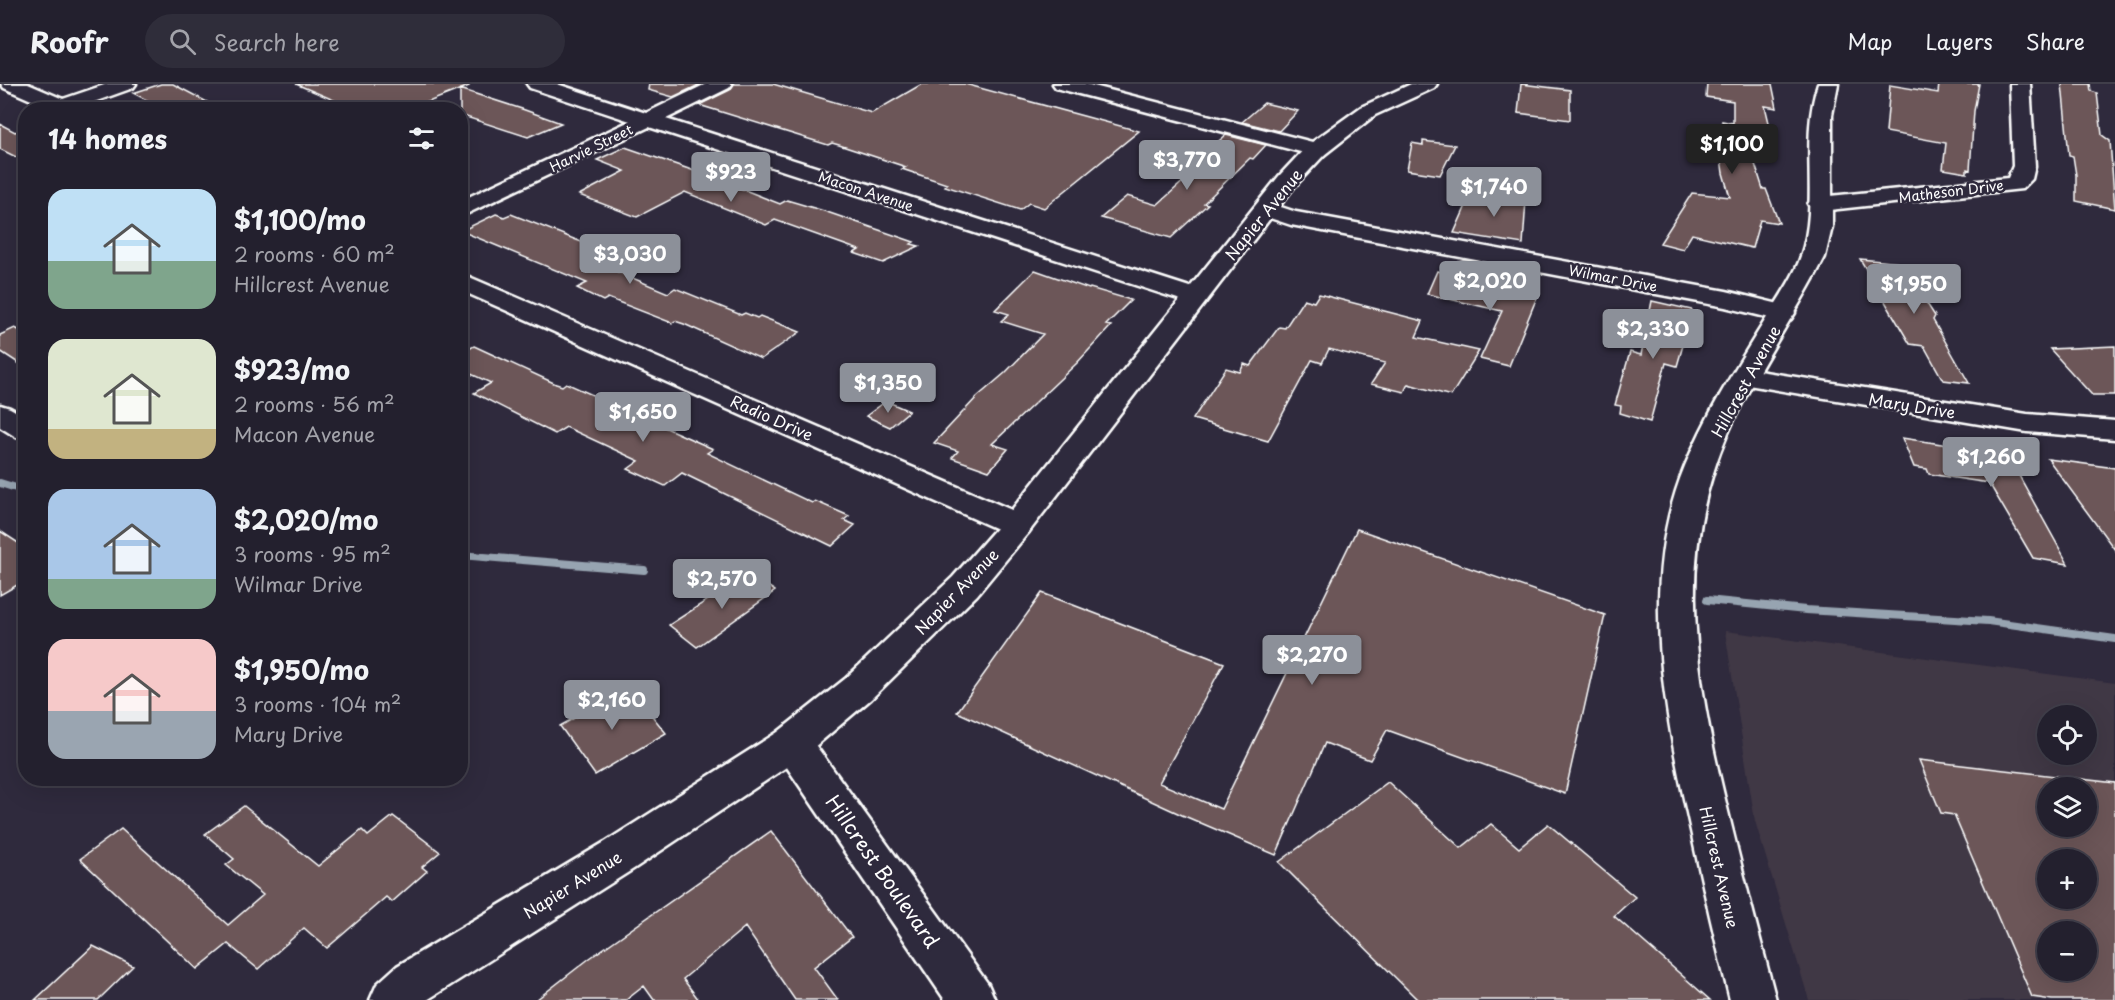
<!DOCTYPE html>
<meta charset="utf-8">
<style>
:root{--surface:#23202e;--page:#2f2d3a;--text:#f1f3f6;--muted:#a3a3aa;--line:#403e4a;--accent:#8c9099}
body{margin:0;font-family:"Playpen Sans",sans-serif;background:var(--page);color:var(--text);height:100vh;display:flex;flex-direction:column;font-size:22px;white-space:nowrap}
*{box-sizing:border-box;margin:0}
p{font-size:20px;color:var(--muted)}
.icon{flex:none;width:33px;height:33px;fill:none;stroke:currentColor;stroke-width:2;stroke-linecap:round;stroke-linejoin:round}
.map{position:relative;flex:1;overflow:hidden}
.side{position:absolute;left:18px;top:18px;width:450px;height:684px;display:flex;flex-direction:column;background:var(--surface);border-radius:24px;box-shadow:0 6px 24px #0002,0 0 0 2px var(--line)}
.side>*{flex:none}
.fabs{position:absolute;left:2037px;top:621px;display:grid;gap:12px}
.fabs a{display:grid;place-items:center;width:60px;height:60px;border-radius:50%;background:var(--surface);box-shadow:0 6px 24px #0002,0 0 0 2px var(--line);font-size:30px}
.price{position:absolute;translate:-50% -51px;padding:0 14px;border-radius:6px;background:var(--accent);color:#fff;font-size:20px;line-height:39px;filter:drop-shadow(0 2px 3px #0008)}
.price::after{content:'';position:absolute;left:50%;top:36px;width:18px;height:14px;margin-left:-9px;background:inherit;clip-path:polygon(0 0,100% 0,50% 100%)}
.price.on{background:#222;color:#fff}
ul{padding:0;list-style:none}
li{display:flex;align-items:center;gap:18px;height:150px;padding:0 30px}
li span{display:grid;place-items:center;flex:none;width:168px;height:120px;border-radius:18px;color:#555}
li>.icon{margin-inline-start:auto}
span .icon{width:72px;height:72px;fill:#fffc;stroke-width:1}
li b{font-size:26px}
h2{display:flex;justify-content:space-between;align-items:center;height:72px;padding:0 30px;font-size:26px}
header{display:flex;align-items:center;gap:36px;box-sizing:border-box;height:84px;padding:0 30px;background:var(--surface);border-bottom:2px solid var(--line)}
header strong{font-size:28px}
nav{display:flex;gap:33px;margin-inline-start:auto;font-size:21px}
.search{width:420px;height:54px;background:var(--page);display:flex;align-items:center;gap:15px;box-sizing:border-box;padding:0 21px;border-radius:33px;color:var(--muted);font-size:22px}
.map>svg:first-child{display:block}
.built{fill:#413845;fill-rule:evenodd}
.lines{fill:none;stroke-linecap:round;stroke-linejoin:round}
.stream{stroke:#97a4b1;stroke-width:8}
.building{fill:#6c5759;stroke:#fff;stroke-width:1.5;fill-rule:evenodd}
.minor-casing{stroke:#fff;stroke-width:5}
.tertiary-casing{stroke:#fff;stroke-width:5}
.minor{fill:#2f2a3d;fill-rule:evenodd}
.tertiary{fill:#2f2a3d;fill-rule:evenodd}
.labels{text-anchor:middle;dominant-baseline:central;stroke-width:5;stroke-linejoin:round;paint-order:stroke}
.far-street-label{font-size:14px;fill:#fff;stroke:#2f2a3d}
.street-label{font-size:16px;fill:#fff;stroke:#2f2a3d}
.near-street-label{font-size:20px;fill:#fff;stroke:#2f2a3d}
</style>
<header>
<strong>Roofr</strong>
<div class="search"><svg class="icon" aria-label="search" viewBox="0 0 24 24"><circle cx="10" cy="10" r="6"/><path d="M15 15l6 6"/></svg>Search here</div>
<nav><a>Map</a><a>Layers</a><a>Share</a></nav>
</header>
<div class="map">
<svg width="2115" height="916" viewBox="0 0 2115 916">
<rect width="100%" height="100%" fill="#2f2a3d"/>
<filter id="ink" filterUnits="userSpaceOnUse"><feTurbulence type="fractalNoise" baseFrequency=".0167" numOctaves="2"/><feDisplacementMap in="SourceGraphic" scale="12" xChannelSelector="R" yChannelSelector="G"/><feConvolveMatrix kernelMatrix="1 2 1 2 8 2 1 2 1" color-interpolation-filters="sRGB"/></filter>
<g filter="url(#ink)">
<path class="built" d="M1725,547L2115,599V916H1809L1755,737ZM2048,632H2086V670H2048ZM2048,704H2086V742H2048ZM2048,776H2086V814H2048ZM2048,848H2086V886H2048Z"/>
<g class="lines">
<path class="stream" d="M0,399L26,407
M460,471L644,486
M1707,516L1806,526L1988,537L2115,555"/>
</g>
<path class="building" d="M161,0H173L222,26H166L133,9Z
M296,0H469V2L408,26H357Z
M649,0H701L673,13L648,6Z
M734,0H773L872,29L922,0H965L1139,47L1044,124L1029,119L1020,126L945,102L947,100L902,85L906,83L839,61L832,59L828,61L699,21L730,6Z
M1521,0L1570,6V36L1518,29Z
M1707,0H1772L1777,24L1765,22L1770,43H1764L1768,60L1748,58L1763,105H1766L1779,139L1760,136L1752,164L1692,150L1683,165L1660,159L1692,109L1730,113L1723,89L1717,45L1723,46L1722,37L1733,39V17L1706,13Z
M1939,0H1979L1974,27L1970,86L1967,85V89L1943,85L1946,59L1886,48L1890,1L1938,9Z
M2062,0H2090L2091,7L2097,9L2102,51L2110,57L2115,125L2076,117V91L2073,72L2069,71Z
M460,5L522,25L561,39L528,53L460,31Z
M1264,19L1298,27L1279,47L1242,38Z
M0,40L15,48L26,44V78L0,65Z
M1226,51L1266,61L1253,75L1250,74L1204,119L1208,120L1171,154L1101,134L1127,112L1157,121L1197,85L1193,84L1212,67L1208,66Z
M1423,57L1455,61L1440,91L1407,86L1412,59L1423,61Z
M625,63L712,93L780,120L787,116L824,127L914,158L911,160L919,162L883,179L854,169L859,166L775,136L766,141L685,108L637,133L579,111L625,87L597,76Z
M1472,108L1526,116L1523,160L1454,149Z
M496,130L504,133L511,130L622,174L606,183L668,209L675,204L741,231L745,229L757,234L760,232L800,248L761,275L684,240L675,237L672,239L608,214L603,217L577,204L587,199L461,147Z
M1860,175L1901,179L1935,232L1933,236L1969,299L1943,296L1924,262L1910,260Z
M1035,186L1089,205L1090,204L1131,216L1106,241L1111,242L1077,279L992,360L1008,365L989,387L952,374L958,367L934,359L977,313L1005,289L1043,250L1001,237L1009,230L995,226Z
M1437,187L1474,195L1473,199L1537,213L1509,282L1480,275L1502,227L1427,210Z
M1319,210L1423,237L1416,253L1479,267L1451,312L1408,300L1404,308L1371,300L1385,279L1329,265L1322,279L1312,276L1268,357L1193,335L1226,284L1240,288L1244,280L1250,282L1279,243L1285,244L1304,215L1314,218Z
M1652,217L1692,226V230L1677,282L1666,279L1650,338L1620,329L1621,322L1615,321L1630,268L1641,271Z
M15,244L26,250V284L0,267V251Z
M474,262L556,300L562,302L566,299L713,365L707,369L812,419L815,417L849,432L844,436L855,441L832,462L682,389L665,402L628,385L639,377L566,343L555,350L474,309L491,299L460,285V270Z
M2115,262V311H2092L2050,265Z
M886,317L909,327L890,343L866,332Z
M1902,354L2007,370L2068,480L2033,474L1989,399L1929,390L1927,385L1914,383Z
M2048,375L2115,384V466Z
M1357,445L1605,531L1565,710L1387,646L1370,676L1325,659L1276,771L1182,731L957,628L1042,509L1224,579L1159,699L1221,725Z
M0,447L26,464V496L0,511Z
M749,489L775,507L697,563L669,541Z
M629,603L666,649L595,691L560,642Z
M1919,676L2115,699V916H2052L2032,913L1954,731L1941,729ZM2048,704H2086V742H2048ZM2048,776H2086V814H2048ZM2048,848H2086V886H2048Z
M1388,698L1461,764L1491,740L1519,764L1548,740L1635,813L1614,832L1710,916H1418L1279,778Z
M244,722L318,782L362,746L368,752L393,732L440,768L422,783L427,787L392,818L386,813L327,864L304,844L258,885L228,860L197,885L80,775L121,745L228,841L263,811L226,781L234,775L205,750Z
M771,747L852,853L814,883L838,916H795L745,843L683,895L699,916H654L644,902L626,916H536L590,874Z
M93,862L133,882L98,916H35Z"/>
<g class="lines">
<defs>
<path id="minor" d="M1,0H28L63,15L107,0H136L133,4L80,23L82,26H54L4,4Z
M527,0H557L646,29L706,0H732L729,4L666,35L1205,208L1209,213L1205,218L1196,221L1187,218L649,43L460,133V117L630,37L530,4Z
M1053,0H1086L1324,61L1327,66L1324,71L1316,72L1056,4Z
M2010,0H2030L2035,82L2032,95L2022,105L1820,127L1812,125L1808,120L1812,115L1820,113L2008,94L2013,82Z
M1266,118L1296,128L1726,207L1791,223L1795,229L1791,235L1782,237L1725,223L1291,141L1258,130L1254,125L1258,120Z
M460,189L1028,433L1033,441L1028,449L1017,452L1006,449L460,206Z
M1746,285L2027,330L2115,337V355L2027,348L1736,299L1732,293L1736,287Z
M0,321L10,324L26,333V355L16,353L0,343Z
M792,643L806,648L988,900L995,916H945L778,670L773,659L778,648Z"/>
<path id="tertiary" d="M1411,0H1437L1434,4L1375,31L1324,71L1295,102L1028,449L977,511L871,615L806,670L635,784L427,916H370L377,900L397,882L605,758L778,648L845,595L953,493L1006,433L1279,92L1308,61L1361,23Z
M1818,0H1838L1832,31V143L1825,173C1789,244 1738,310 1714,386C1675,504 1703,627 1732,744C1746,802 1761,859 1776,916H1730C1716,860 1703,803 1691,747C1665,630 1637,498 1685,382C1705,333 1733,288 1761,243C1774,221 1793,196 1801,172C1820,117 1799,55 1818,0Z"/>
</defs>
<use href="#minor" class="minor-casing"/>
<use href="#tertiary" class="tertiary-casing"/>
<use href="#minor" class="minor"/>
<use href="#tertiary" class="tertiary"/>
</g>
</g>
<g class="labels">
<g class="far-street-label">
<text transform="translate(591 64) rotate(-26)">Harvie Street</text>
<text transform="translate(866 107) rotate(18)">Macon Avenue</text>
<text transform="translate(1951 107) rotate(-7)">Matheson Drive</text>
<text transform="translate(1613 194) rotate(11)">Wilmar Drive</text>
</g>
<g class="street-label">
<text transform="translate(1263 130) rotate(-51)">Napier Avenue</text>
<text transform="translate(1745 297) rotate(-61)">Hillcrest Avenue</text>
<text transform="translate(1912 321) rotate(9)">Mary Drive</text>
<text transform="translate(772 333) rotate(24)">Radio Drive</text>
<text transform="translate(956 507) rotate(-46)">Napier Avenue</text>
<text transform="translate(1720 783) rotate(77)">Hillcrest Avenue</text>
<text transform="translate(572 800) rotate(-32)">Napier Avenue</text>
</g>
<g class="near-street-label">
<text transform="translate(883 787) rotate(55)">Hillcrest Boulevard</text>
</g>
</g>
</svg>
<div class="fabs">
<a><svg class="icon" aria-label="locate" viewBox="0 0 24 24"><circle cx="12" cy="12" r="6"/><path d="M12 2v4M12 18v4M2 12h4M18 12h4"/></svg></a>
<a><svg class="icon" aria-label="layers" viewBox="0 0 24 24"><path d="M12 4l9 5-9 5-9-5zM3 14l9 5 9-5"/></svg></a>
<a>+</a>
<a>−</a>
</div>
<b class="price on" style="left:1732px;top:91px">$1,100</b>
<b class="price" style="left:1187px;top:107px">$3,770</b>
<b class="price" style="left:731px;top:119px">$923</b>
<b class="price" style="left:1494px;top:134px">$1,740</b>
<b class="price" style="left:630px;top:201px">$3,030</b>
<b class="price" style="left:1490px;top:228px">$2,020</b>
<b class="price" style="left:1914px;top:231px">$1,950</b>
<b class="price" style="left:1653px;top:276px">$2,330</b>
<b class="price" style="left:888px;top:330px">$1,350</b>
<b class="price" style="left:643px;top:359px">$1,650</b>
<b class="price" style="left:1991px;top:404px">$1,260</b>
<b class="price" style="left:722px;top:526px">$2,570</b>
<b class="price" style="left:1312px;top:602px">$2,270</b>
<b class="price" style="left:612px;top:647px">$2,160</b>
<section class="side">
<h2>14 homes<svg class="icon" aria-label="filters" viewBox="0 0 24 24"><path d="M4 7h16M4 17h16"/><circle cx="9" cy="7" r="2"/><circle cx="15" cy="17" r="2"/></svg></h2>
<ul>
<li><span style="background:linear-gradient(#bfe0f5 60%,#7fa58c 0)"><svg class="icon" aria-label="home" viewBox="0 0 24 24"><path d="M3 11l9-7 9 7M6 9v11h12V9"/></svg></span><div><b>$1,100/mo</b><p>2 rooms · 60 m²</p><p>Hillcrest Avenue</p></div></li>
<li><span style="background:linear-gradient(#dfe7d0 75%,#c2b280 0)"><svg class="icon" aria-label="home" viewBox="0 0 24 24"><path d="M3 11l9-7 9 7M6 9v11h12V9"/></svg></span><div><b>$923/mo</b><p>2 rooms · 56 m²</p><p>Macon Avenue</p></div></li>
<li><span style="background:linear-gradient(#a9c7e8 75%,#7fa58c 0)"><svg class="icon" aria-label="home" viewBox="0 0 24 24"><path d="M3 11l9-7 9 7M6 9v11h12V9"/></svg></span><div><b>$2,020/mo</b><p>3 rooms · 95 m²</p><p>Wilmar Drive</p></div></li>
<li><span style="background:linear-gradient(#f6c9c9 60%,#9aa5b1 0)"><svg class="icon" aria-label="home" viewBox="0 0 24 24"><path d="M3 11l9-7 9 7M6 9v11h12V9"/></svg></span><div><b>$1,950/mo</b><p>3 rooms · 104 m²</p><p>Mary Drive</p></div></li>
</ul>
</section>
</div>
